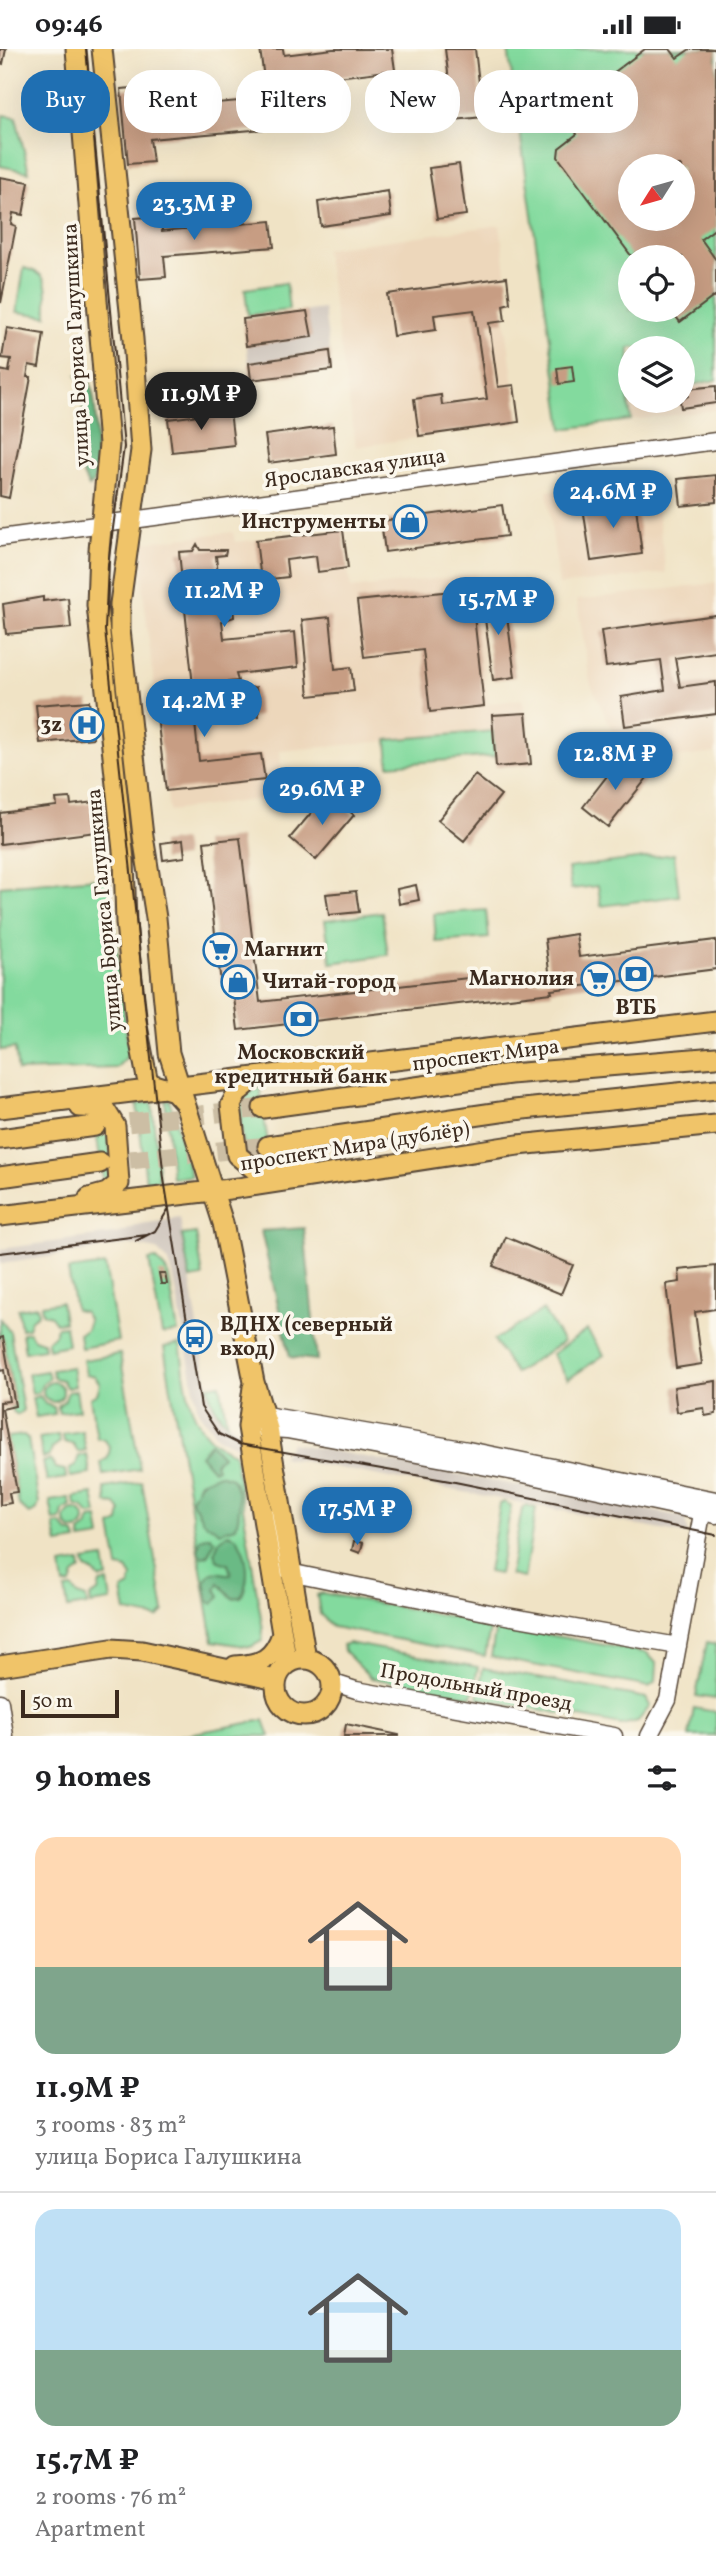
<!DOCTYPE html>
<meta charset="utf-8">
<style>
:root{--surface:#fff;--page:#f2f2f2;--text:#202124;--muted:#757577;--line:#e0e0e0;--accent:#1f6fb2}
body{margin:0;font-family:Vollkorn,serif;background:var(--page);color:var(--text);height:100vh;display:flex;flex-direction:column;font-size:26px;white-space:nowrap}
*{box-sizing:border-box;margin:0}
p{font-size:23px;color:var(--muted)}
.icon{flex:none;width:38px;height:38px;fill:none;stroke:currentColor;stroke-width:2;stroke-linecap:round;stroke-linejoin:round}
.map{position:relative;height:1687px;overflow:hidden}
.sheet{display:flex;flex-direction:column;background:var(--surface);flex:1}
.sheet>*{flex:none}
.top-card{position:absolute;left:21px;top:21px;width:676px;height:63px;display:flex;gap:14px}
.needle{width:46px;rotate:233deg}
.fabs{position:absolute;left:618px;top:105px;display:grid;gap:14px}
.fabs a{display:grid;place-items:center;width:77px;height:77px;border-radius:50%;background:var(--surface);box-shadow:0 7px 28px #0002;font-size:35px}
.scale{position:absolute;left:21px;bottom:18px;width:98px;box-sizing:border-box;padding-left:7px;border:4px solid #3b2a1e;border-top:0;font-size:19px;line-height:24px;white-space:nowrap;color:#3b2a1e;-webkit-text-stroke:5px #fbf7ec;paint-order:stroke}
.price{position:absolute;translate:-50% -60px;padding:0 16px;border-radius:24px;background:var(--accent);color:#fff;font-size:23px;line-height:46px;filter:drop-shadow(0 2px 4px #0008)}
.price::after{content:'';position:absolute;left:50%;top:42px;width:21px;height:16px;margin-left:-10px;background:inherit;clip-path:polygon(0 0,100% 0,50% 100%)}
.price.on{background:#222;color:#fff}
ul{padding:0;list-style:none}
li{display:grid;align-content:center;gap:14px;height:371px;padding:0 35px}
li+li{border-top:2px solid var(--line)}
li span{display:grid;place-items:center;height:217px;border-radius:21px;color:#555}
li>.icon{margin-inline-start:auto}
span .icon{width:126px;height:126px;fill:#fffc;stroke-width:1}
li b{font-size:30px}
h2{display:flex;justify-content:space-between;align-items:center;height:84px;padding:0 35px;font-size:30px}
.chip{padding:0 24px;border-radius:28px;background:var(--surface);box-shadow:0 7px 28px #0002;font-size:24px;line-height:63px}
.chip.on{background:var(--accent);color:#fff}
.status{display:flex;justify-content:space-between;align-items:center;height:49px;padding:0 35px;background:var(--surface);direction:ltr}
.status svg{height:19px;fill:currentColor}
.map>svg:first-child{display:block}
.built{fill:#edd7bb}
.industrial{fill:#ccc2b9}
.green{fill:#83da9e;stroke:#5f825e;stroke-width:2;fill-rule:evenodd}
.forest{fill:#6aba85;stroke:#527252;stroke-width:2}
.building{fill:#c79d83;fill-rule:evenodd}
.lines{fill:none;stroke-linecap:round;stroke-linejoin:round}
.major-tunnel{stroke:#ccbea4;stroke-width:19;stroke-dasharray:19 10;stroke-linecap:butt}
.minor-casing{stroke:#564637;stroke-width:19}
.major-casing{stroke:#564637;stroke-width:23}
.minor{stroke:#fff;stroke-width:16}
.major{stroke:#f0c469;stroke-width:19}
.tram{stroke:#3b2a1e;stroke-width:2}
.labels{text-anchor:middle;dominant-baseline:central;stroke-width:7;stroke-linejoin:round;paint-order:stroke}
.street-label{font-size:21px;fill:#3b2a1e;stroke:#fbf7ec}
.poi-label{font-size:21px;font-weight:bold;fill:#3b2a1e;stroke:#fbf7ec;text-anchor:end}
</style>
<div class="status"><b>09:46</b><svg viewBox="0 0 49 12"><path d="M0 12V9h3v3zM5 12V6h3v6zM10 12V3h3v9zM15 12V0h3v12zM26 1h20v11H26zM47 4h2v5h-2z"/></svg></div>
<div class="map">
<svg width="716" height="1687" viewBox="0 0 716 1687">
<rect width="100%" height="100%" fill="#fbf7ec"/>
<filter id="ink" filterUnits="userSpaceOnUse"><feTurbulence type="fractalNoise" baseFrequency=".0143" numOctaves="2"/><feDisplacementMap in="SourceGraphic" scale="14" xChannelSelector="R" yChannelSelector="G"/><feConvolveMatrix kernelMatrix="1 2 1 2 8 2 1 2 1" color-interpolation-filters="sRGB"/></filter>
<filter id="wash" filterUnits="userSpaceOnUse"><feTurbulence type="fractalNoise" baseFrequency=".00686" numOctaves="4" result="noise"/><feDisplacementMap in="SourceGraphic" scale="28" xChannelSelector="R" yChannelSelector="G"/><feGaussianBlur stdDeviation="1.57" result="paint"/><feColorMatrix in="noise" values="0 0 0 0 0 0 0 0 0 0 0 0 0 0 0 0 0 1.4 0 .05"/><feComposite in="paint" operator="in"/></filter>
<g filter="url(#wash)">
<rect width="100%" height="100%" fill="#f0e3c5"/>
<path class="built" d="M500,176L510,254L503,256L519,373L356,398L325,200Z
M716,331V361L631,371L628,349L630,352H682L683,338L686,335Z
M653,429L666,524L559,536L547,442Z
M233,483L235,493L256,491L261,531L288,528L286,511L316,507L348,519L351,540L476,525L488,655L522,650L526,664L492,666L493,682L280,702L283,747L169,762L143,541L144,493Z
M716,534V704L675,709L617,693L590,633L577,551Z"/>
<path class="industrial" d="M324,260L332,321L251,331L243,270Z
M180,1169L209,1343L222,1369L243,1384L246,1400L218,1389L198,1362L173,1225L168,1212L157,1201L130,1196L0,1215V1200L120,1184L141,1175Z
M291,1394L685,1468L688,1486L281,1408Z"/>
<path class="green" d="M508,0H716V331L683,338L682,299H630L628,349L631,371L563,380ZM630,117H682V170H630ZM630,208H682V261H630Z
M3,66L16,68L29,123L0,117Z
M24,219C53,224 46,243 47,267L17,263Z
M286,234L289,261L248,266L245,240Z
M493,682L495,707L389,716L387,691Z
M674,805L679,847L601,857L598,837L571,840L568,819Z
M109,828L129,1006L116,1019L18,1022L15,999L0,1001V837Z
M486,861L489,889L436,893L434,865Z
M382,863L388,906L331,914L325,871Z
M260,1039L271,1116H266L245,1103C242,1080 230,1046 260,1039Z
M169,1050L191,1127L172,1129L165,1051Z
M152,1053L159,1131L146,1133L137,1055Z
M93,1061L105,1066L114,1127L104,1139Z
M196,1184L203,1228L190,1230L182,1186Z
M156,1210L168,1224L178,1283L162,1285L149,1211Z
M105,1216L118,1292L81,1299L79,1285L86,1281L89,1271L84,1263L75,1261L68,1221Z
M61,1253L64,1273L56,1274L51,1267L42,1264L41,1256Z
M37,1257L38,1265L31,1270L28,1279L21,1280L18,1260Z
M543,1261L563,1293L515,1324L494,1291Z
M0,1270L10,1283L23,1361L18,1366L12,1362L11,1358L15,1357L3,1289H0Z
M65,1277L68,1296L48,1300L47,1292L54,1287L57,1278Z
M587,1281L604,1306L568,1330L552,1305Z
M29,1283L34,1290L43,1293L44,1300L25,1303L22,1284Z
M180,1295C187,1338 187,1387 234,1404L263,1581L262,1592L251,1598L213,1592L164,1298Z
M120,1305L140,1420L103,1426L101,1413L108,1409L110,1399L105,1391L97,1389L90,1349L97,1345L100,1335L95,1327L86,1325L83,1311Z
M72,1318L75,1337L67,1339L62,1331L53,1329L52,1321Z
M47,1322L49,1329L42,1335L39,1343L32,1345L28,1325Z
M43 1343a10 10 0 1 1 20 0a10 10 0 1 1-20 0Z
M220,1335L227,1375C217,1364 210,1352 208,1337Z
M76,1341L79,1361L59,1364L58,1357L65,1351L68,1343Z
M40,1347L45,1355L54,1358L55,1365L36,1368L32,1349Z
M82,1382L86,1401L78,1403L73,1395L64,1393L63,1385Z
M24,1386L28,1390L39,1455L36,1462L29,1465L19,1456L7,1388Z
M58,1386L60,1393L52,1399L50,1407L43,1409L39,1389Z
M87,1405L90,1425L70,1428L69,1421L76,1415L79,1407Z
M50,1411L56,1419L65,1421L66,1429L47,1432L43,1413Z
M142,1433L164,1563L158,1569L126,1563L122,1541L130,1537L132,1528L127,1520L118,1518L111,1477L119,1473L121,1463L116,1455L107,1454L105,1439Z
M93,1445L97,1465L89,1466L84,1459L75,1456L74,1448Z
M69,1449L71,1457L63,1462L61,1471L54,1472L50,1452Z
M504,1453L511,1457L499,1525L488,1523L500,1455Z
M525,1457L536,1459L524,1529L510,1526L522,1460Z
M65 1471a10 10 0 1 1 20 0a10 10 0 1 1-20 0Z
M98,1469L101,1488L81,1491L80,1484L87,1479L90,1470Z
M61,1475L67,1482L75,1485L77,1492L58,1495L54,1476Z
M104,1509L107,1529L100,1530L94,1523L86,1520L84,1512Z
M80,1513L81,1521L74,1526L71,1535L64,1536L61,1516Z
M108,1533L111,1552L91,1555L90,1548L98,1543L100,1534Z
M72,1539L77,1546L86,1549L87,1556L68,1559L65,1540Z
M322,1544L491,1575L485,1607L333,1578L320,1565L317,1546Z
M496,1576L647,1604L657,1615L656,1632L649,1638L491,1608Z
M707,1593L716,1595V1650L696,1647Z
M348,1594L478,1618L472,1648L371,1629L344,1602L343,1596Z
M483,1619L646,1649L650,1657L638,1672L621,1676L478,1649Z
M694,1659L716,1663V1687H689Z
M264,1671L270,1687H179Z"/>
<path class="forest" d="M82,325L88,328C100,356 94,394 96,424L94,434L89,438L83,426V335L77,326Z
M304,1179L317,1311L290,1308L261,1182Z
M210,1394L222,1407L215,1414L217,1419L213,1421L200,1406Z
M219,1425L232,1429C240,1443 241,1462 236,1478L220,1483L203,1472L191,1450L200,1433Z
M228,1485L236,1488C248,1505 251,1529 241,1548L232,1549L219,1534L216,1540L220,1547L213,1555L209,1553L205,1533C211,1517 221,1526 231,1525L228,1515L218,1512L214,1504L219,1492Z
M210,1487L215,1492L207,1507L202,1508L198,1503L200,1490Z"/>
<g id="blocks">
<path class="building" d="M0,0H6L3,15L0,14Z
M260,0H283L284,6L333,0H392L395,21L265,37Z
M445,0H475L483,68L454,71Z
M645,0H670L677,9L690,0H716V179L701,190L716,211V246L680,273L671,261H682V208H632L558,108L559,99L577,85L566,69L567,59ZM630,117H682V170H630Z
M146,38L148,60L262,50L265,80L150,90L153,113L128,115L121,40Z
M459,115L466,166L437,170L429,119Z
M0,128L29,133L23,166L13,164L11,175L16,177L1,254Z
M388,142L391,167L321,177L318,153Z
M161,167L162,182L271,172L274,198L164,207L166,228L140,230L135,169Z
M507,228L510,254L503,256L505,272L489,274L498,338L514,336L519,373L419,387L414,350L441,346L442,356L487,350L474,261L434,266L436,281L393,287L387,245Z
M307,262L312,288L246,297L243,270Z
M7,279L44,285L39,318L29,316L27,328H31L9,449L0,447V321L9,323L11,310L2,309Z
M330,302L332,321L251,331L249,314Z
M572,317L574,333L559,335L557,319Z
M716,337V354L681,359L680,352L688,347L687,340Z
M230,362L234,396L172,403L168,370Z
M333,377L336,405L269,414L265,386Z
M716,426V453L681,457L678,430Z
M635,450L642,505L591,512L583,458Z
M502,456L507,487L385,503L381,472Z
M343,481L348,519L318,523L316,507L286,511L288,528L261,531L256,491Z
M197,495L200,501H226L225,506L216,507L221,556L233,558L234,568L222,572L224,590L295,583L298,618L236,625L238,632L193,637L179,503L193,502Z
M471,540L484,657L430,663L423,601L364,608L357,552Z
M504,544L515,628L493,631L482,547Z
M43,548V552L68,549L71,579L6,585L3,555Z
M716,566V603L675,609L680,638L716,633V665L625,677L621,648L665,641L661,611L606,618L601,582Z
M330,568L335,620L351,618L354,642L309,647L302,571Z
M256,638L259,667L195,674L199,712L261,705L265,731L166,742L155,650Z
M89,652L93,689L40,694L36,656Z
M526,664L531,715L496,718L492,666Z
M621,709L647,729L608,778L583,758Z
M475,726L501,746L464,792L438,771Z
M328,744L354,766L316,811L290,789Z
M70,749L71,756L110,751L113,781L0,795V764L57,757L56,750Z
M240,789L260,953L528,922L529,933L550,930L545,890L576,885L579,908L716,891V920L551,941L552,944L238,981L232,932L221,934L204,793Z
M183,791L185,808L163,811L161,794Z
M416,836L419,851L399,855L397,840Z
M356,842L359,863L329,866L326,845Z
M506,1188L573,1216L561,1245L493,1217Z
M716,1217V1260L695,1263L702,1315L676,1319L666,1235L680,1233L679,1221Z
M159,1224H165L167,1235H161Z
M3,1288L15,1357L2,1360L17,1443L9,1444L11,1454L0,1456V1353L9,1352L4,1321L0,1322V1289Z
M716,1332V1365L705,1367L704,1359L677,1363L674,1338Z
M354,1492L363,1494L360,1504L352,1501Z
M346,1675L399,1686V1687H344Z"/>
</g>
</g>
<g filter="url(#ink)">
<use href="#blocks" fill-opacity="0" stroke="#564637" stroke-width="2"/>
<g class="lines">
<path class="major-tunnel" d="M100,1077L263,1059
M101,1114L268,1097"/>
<defs>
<path id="minor" d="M0,489L716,392
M254,1364L468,1401L716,1451
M258,1379L287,1381L514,1423L716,1466
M264,1463L275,1482L281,1514L289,1523L495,1565L678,1597
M331,1633L356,1641L614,1687
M0,1653L5,1687
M649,1687L668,1651L704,1454"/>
<path id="major" d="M76,0L109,395L99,501L97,556L124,811L126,874L136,972L147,1029L151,1035L174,1042L183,1052
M102,0L133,290L141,401L120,555V581L143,787L156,869L169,1004L223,1174L254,1333L268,1380L306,1610
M256,1028L238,1043L231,1056L237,1106L254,1120L302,1118
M80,1058L104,1059L115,1077L119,1134L107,1144L89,1149
M0,1059L716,972
M263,1059L510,1025L716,1008
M0,1090L95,1077
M268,1097L514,1061L716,1040
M0,1128L100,1114
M0,1167L238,1139L518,1096L716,1076
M253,1338L248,1378L287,1615
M276 1638a28 28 0 1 1 56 0a28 28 0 1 1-56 0Z
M0,1617L111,1600L142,1602L276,1631
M235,1617C261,1615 273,1611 282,1585"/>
</defs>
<use href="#minor" class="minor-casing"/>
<use href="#major" class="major-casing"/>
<use href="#minor" class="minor"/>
<use href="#major" class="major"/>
<path class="tram" d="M86,0L124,398L108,516L105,581L164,1130L201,1358L219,1385L239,1395L450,1432L716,1486
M136,1192L155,1182L169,1159
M0,1204L147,1186"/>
</g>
</g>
<defs>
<symbol id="shop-ring" viewBox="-11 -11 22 22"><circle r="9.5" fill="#fbf7ec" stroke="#1f6fb2" stroke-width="1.5"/><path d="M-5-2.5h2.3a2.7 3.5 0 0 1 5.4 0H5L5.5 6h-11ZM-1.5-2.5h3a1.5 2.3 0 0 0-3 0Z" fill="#1f6fb2"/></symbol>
<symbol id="hospital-ring" viewBox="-11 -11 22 22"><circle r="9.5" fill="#fbf7ec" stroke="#1f6fb2" stroke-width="1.5"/><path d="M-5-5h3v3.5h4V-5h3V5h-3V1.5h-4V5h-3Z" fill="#1f6fb2"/></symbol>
<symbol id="supermarket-ring" viewBox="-11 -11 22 22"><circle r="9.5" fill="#fbf7ec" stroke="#1f6fb2" stroke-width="1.5"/><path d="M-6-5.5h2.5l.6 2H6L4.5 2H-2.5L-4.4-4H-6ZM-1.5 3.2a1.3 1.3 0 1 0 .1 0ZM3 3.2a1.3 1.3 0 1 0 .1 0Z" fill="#1f6fb2"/></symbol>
<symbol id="bank-ring" viewBox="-11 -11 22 22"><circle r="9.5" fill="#fbf7ec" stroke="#1f6fb2" stroke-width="1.5"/><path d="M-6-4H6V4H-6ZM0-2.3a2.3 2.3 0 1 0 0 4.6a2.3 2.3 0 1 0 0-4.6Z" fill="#1f6fb2"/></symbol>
<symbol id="bus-ring" viewBox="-11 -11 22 22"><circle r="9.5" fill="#fbf7ec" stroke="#1f6fb2" stroke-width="1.5"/><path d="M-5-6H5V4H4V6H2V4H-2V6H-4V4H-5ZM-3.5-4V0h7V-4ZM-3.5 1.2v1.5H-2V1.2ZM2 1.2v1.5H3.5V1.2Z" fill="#1f6fb2"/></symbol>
</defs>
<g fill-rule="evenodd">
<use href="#shop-ring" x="391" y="454" width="38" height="38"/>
<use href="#hospital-ring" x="68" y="657" width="38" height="38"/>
<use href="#supermarket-ring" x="201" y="882" width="38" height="38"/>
<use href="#bank-ring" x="617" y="906" width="38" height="38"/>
<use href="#supermarket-ring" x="579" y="911" width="38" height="38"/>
<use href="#shop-ring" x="219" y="914" width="38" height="38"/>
<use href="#bank-ring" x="282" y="951" width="38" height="38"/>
<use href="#bus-ring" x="176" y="1269" width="38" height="38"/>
</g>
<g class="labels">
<g class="street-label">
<text transform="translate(77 296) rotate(-93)">улица Бориса Галушкина</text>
<text transform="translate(355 420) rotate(-8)">Ярославская улица</text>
<text transform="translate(105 861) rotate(-95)">улица Бориса Галушкина</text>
<text transform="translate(486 1007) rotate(-7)">проспект Мира</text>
<text transform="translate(355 1098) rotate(-9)">проспект Мира (дублёр)</text>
<text transform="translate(476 1639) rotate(10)">Продольный проезд</text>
</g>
<g class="poi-label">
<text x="386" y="473">Инструменты</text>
<text x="62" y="676">3z</text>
<text x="244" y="901" text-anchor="start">Магнит</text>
<text x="574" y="930">Магнолия</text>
<text x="262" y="933" text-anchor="start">Читай-город</text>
<text x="636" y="959" text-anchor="middle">ВТБ</text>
<text x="301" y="1004" text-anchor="middle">Московский<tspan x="301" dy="24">кредитный банк</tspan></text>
<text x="220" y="1276" text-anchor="start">ВДНХ (северный<tspan x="220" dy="24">вход)</tspan></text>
</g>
</g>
</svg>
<div class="fabs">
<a><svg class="needle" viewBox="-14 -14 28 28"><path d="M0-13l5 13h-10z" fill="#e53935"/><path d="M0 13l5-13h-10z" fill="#757577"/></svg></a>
<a><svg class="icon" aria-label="locate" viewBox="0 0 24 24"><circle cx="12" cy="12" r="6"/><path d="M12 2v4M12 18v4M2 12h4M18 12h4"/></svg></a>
<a><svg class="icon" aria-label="layers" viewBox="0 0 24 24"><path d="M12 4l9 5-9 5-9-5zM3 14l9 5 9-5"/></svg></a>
</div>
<div class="scale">50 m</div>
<b class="price" style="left:194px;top:193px">23.3M ₽</b>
<b class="price on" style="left:201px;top:383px">11.9M ₽</b>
<b class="price" style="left:613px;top:481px">24.6M ₽</b>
<b class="price" style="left:224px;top:580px">11.2M ₽</b>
<b class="price" style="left:498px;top:588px">15.7M ₽</b>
<b class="price" style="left:204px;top:690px">14.2M ₽</b>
<b class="price" style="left:615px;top:743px">12.8M ₽</b>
<b class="price" style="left:322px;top:778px">29.6M ₽</b>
<b class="price" style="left:357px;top:1498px">17.5M ₽</b>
<div class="top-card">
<a class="chip on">Buy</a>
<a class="chip">Rent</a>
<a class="chip">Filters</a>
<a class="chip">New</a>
<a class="chip">Apartment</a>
</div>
</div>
<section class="sheet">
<h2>9 homes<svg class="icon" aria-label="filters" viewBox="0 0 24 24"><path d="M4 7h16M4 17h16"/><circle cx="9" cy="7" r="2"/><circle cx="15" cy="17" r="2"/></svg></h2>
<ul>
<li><span style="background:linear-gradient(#ffd9b3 60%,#7fa58c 0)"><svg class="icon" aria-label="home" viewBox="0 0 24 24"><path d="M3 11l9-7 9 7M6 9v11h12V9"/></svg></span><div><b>11.9M ₽</b><p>3 rooms · 83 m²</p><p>улица Бориса Галушкина</p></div></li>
<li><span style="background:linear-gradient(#bfe0f5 65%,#7fa58c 0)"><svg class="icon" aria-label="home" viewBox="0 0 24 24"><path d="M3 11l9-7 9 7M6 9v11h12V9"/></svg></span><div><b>15.7M ₽</b><p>2 rooms · 76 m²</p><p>Apartment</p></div></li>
</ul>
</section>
